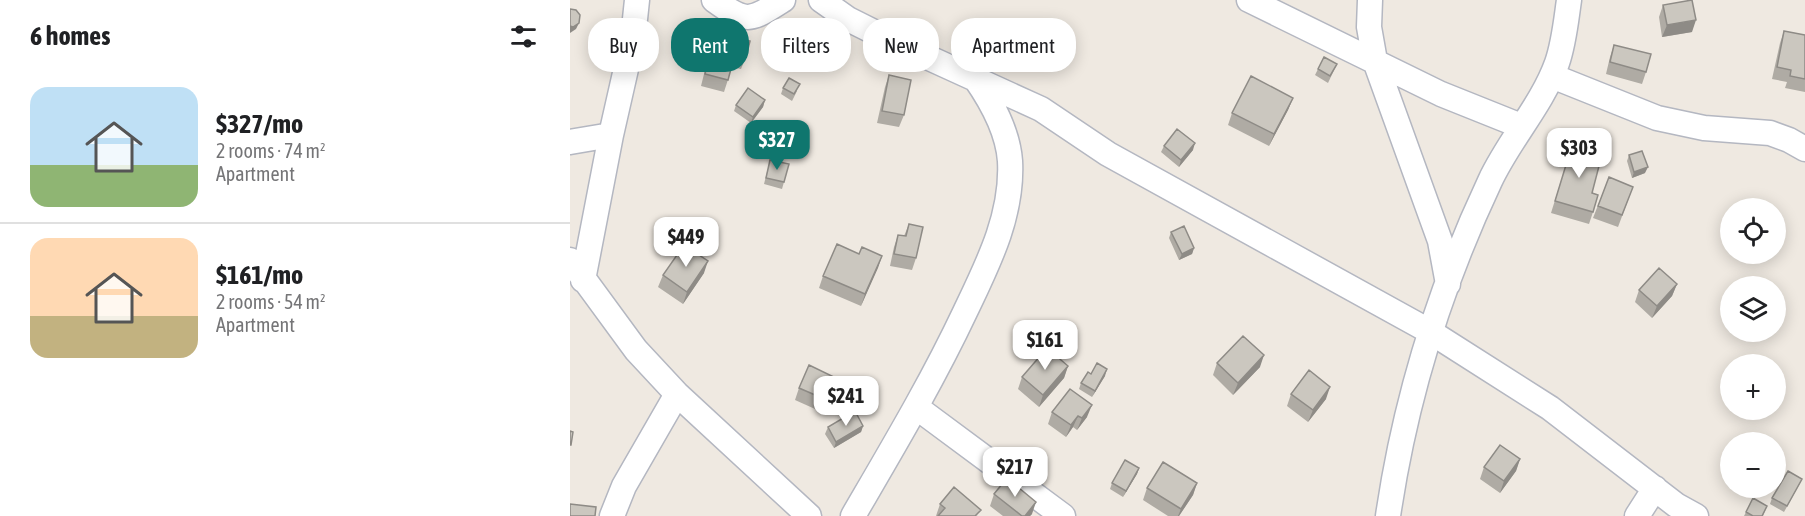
<!DOCTYPE html>
<meta charset="utf-8">
<style>
:root{--surface:#fff;--page:#f2f2f2;--text:#202124;--muted:#757577;--line:#e0e0e0;--accent:#0f766e}
body{margin:0;font-family:"Asap Condensed",sans-serif;background:var(--page);color:var(--text);height:100vh;display:flex;flex-direction:column;font-size:22px;white-space:nowrap}
*{box-sizing:border-box;margin:0}
p{font-size:20px;color:var(--muted)}
.icon{flex:none;width:33px;height:33px;fill:none;stroke:currentColor;stroke-width:2;stroke-linecap:round;stroke-linejoin:round}
.map{position:relative;flex:1;overflow:hidden}
.panel{display:flex;flex-direction:column;background:var(--surface);width:570px}
.panel>*{flex:none}
.hud{position:absolute;left:18px;top:18px;width:570px;height:54px;display:flex;gap:12px}
.tools{position:absolute;left:1150px;top:198px;display:grid;gap:12px}
.tools a{display:grid;place-items:center;width:66px;height:66px;border-radius:50%;background:var(--surface);box-shadow:0 3px 15px #0003;font-size:30px}
.price{position:absolute;translate:-50% -51px;padding:0 14px;border-radius:12px;background:#fff;color:#222;font-size:20px;line-height:39px;filter:drop-shadow(0 2px 3px #0008)}
.price::after{content:'';position:absolute;left:50%;top:36px;width:18px;height:14px;margin-left:-9px;background:inherit;clip-path:polygon(0 0,100% 0,50% 100%)}
.price.active{background:var(--accent);color:#fff}
ul{padding:0;list-style:none}
li{display:flex;align-items:center;gap:18px;height:150px;padding:0 30px}
li+li{border-top:2px solid var(--line)}
li span{display:grid;place-items:center;flex:none;width:168px;height:120px;border-radius:18px;color:#555}
li>.icon{margin-inline-start:auto}
span .icon{width:72px;height:72px;fill:#fffc;stroke-width:1}
li b{font-size:26px}
h2{display:flex;justify-content:space-between;align-items:center;height:72px;padding:0 30px;font-size:26px}
.chip{padding:0 21px;border-radius:24px;background:var(--surface);box-shadow:0 3px 15px #0003;font-size:21px;line-height:54px}
.chip.active{background:var(--accent);color:#fff}
main{display:flex;flex:1;min-height:0}
.map>svg:first-child{display:block}
.lines{fill:none;stroke-linecap:round;stroke-linejoin:round}
.minor-casing{stroke:#b4b7c1;stroke-width:27}
.minor{stroke:#fff;stroke-width:24}
.wall{fill:#afaba4}
.shaded-wall{fill:#8e8b86}
.building{fill:#cbc7bf;stroke:#8e8b86;stroke-width:1.5}
</style>
<main>
<section class="panel">
<h2>6 homes<svg class="icon" aria-label="filters" viewBox="0 0 24 24"><path d="M4 7h16M4 17h16"/><circle cx="9" cy="7" r="2"/><circle cx="15" cy="17" r="2"/></svg></h2>
<ul>
<li><span style="background:linear-gradient(#bfe0f5 65%,#8fb573 0)"><svg class="icon" aria-label="home" viewBox="0 0 24 24"><path d="M3 11l9-7 9 7M6 9v11h12V9"/></svg></span><div><b>$327/mo</b><p>2 rooms · 74 m²</p><p>Apartment</p></div></li>
<li><span style="background:linear-gradient(#ffd9b3 65%,#c2b280 0)"><svg class="icon" aria-label="home" viewBox="0 0 24 24"><path d="M3 11l9-7 9 7M6 9v11h12V9"/></svg></span><div><b>$161/mo</b><p>2 rooms · 54 m²</p><p>Apartment</p></div></li>
</ul>
</section>
<div class="map">
<svg width="1235" height="516" viewBox="0 0 1235 516">
<rect width="100%" height="100%" fill="#efe9e1"/>
<g class="lines">
<defs>
<path id="minor" d="M144,0C177,24 180,21 213,0
M251,0L278,19L322,41L471,109L538,154L859,331L980,408L1106,505L1126,516
M679,0L871,94L951,126
M800,0L799,27L805,61L870,241L878,284
M982,76L1087,118L1134,128L1200,133L1219,140L1235,149
M0,142L41,135
M0,260L66,350L107,394L239,516
M13,280L41,135L63,38L67,0
M346,407L493,516
M42,516L54,486L107,394
M283,516C322,449 362,382 395,312C418,264 443,215 440,161C438,132 421,101 405,78
M818,516C835,400 870,287 920,181C939,140 972,105 987,63C994,43 996,21 999,0
M1067,516L1085,488"/>
</defs>
<use href="#minor" class="minor-casing"/>
<use href="#minor" class="minor"/>
</g>
<path class="wall" d="M1093,5L1122,32L1092,37L1089,17Z
M136,31L176,57L171,69L162,67L154,92L131,86L137,62L129,60L132,43Z
M1214,31L1235,35V92L1215,88L1217,82L1202,79L1210,43Z
M1044,45L1076,72L1072,84L1036,74L1040,57Z
M767,64L758,83L745,75L748,69Z
M319,75L334,115L329,127L307,123L315,87Z
M213,88L227,91L222,101L211,94Z
M723,98L718,110L699,146L658,125L662,113Z
M195,100L193,107L181,123L164,111L166,105Z
M1003,142L1024,165L1022,193L1023,212L1019,224L981,213Z
M594,146L623,150L609,167L591,152Z
M1059,155L1075,173L1062,178L1057,161Z
M200,160L214,182L212,189L194,184Z
M1039,177L1063,187L1048,227L1023,218Z
M339,224L346,258L342,270L320,266L324,247L328,235L334,236Z
M601,232L624,248L622,254L609,260L599,238Z
M289,254L312,256L291,306L249,288L253,276Z
M134,273L113,304L88,287L93,275Z
M1107,284L1102,296L1082,318L1065,302L1069,290Z
M647,363L690,367L663,395L643,375Z
M498,366L494,378L469,407L448,389L452,377Z
M521,374L535,376L522,397L509,389L511,383Z
M260,387V400L254,413L225,400L229,388Z
M721,394L756,399L738,422L717,406Z
M482,412L517,417L507,430L503,427L496,437L478,424Z
M293,426L291,432L264,448L255,434L258,427Z
M950,459L946,471L930,493L910,479L914,467Z
M569,468L567,474L553,497L540,489L542,483Z
M1232,479L1229,485L1214,512L1200,504L1202,498Z
M627,483L623,495L609,516H598L573,500L577,488Z
M424,494L462,514L460,516H433L420,506Z
M370,504L408,516H366Z
M1197,506L1193,516H1174L1176,512Z"/>
<path class="shaded-wall" d="M1126,20L1122,32L1092,37L1097,25Z
M9,23L6,29L0,33V26Z
M723,98L718,110L699,146L704,134Z
M195,100L193,107L181,123L183,117Z
M625,143L623,150L609,167L611,160Z
M1078,167L1075,173L1062,178L1064,172Z
M624,248L622,254L609,260L612,254Z
M312,256L308,268L291,306L295,294Z
M138,261L134,273L113,304L117,292Z
M1107,284L1102,296L1082,318L1087,306Z
M694,355L690,367L663,395L668,383Z
M498,366L494,378L469,407L473,395Z
M537,369L535,376L522,397L525,391Z
M760,387L756,399L738,422L743,410Z
M522,405L517,417L507,430L512,418Z
M508,416L503,427L496,437L501,425Z
M293,426L291,432L264,448L266,442Z
M950,459L946,471L930,493L934,481Z
M569,468L567,474L553,497L556,491Z
M627,483L623,495L609,516H608L611,509Z
M466,502L462,514L460,516H455Z"/>
<path class="building" d="M1122,0L1126,20L1097,25L1093,5Z
M0,9L6,10L10,15L9,23L3,27L0,26Z
M136,31L180,41L176,57L165,54L158,80L135,74L140,53L148,56L149,51L133,48Z
M1214,31L1235,35V79L1220,76L1221,70L1207,67Z
M1044,45L1081,54L1076,72L1040,62Z
M754,57L767,64L760,76L748,69Z
M319,75L341,80L334,115L312,111Z
M681,76L723,98L704,134L662,113Z
M219,78L230,84L224,94L213,88Z
M178,88L195,100L183,117L166,105Z
M607,129L625,143L611,160L594,146Z
M1003,142L1028,149L1024,165L1029,166L1022,193L1028,195L1023,212L985,201Z
M1072,151L1078,167L1064,172L1059,155Z
M200,160L219,164L214,182L196,178Z
M1039,177L1063,187L1052,215L1028,206Z
M339,224L353,227L346,258L324,254L328,235L336,236Z
M614,226L624,248L612,254L601,232Z
M267,244L289,254L292,247L312,256L295,294L253,276Z
M114,245L138,261L117,292L93,275Z
M1089,268L1107,284L1087,306L1069,290Z
M673,336L694,355L668,383L647,363Z
M477,348L498,366L473,395L452,377Z
M527,363L537,369L525,391L511,383L518,372L521,374Z
M239,365L264,377L260,387L264,388L259,401L229,388Z
M739,370L760,387L743,410L721,394Z
M500,389L522,405L512,418L508,416L501,425L482,412Z
M285,411L293,426L266,442L258,427Z
M0,431L3,432L1,445H0Z
M930,445L950,459L934,481L914,467Z
M555,460L569,468L556,491L542,483Z
M593,462L627,483L611,509L577,488Z
M1218,471L1232,479L1217,506L1202,498Z
M437,478L466,502L455,516H452L424,494Z
M384,487L411,510L405,516H368L375,508L370,504Z
M1183,498L1197,506L1192,516H1183L1176,512Z
M0,504L26,507L25,516H0Z"/>
</svg>
<div class="tools">
<a><svg class="icon" aria-label="locate" viewBox="0 0 24 24"><circle cx="12" cy="12" r="6"/><path d="M12 2v4M12 18v4M2 12h4M18 12h4"/></svg></a>
<a><svg class="icon" aria-label="layers" viewBox="0 0 24 24"><path d="M12 4l9 5-9 5-9-5zM3 14l9 5 9-5"/></svg></a>
<a>+</a>
<a>−</a>
</div>
<b class="price active" style="left:207px;top:171px">$327</b>
<b class="price" style="left:1009px;top:179px">$303</b>
<b class="price" style="left:116px;top:268px">$449</b>
<b class="price" style="left:475px;top:371px">$161</b>
<b class="price" style="left:276px;top:427px">$241</b>
<b class="price" style="left:445px;top:498px">$217</b>
<div class="hud">
<a class="chip">Buy</a>
<a class="chip active">Rent</a>
<a class="chip">Filters</a>
<a class="chip">New</a>
<a class="chip">Apartment</a>
</div>
</div>
</main>
